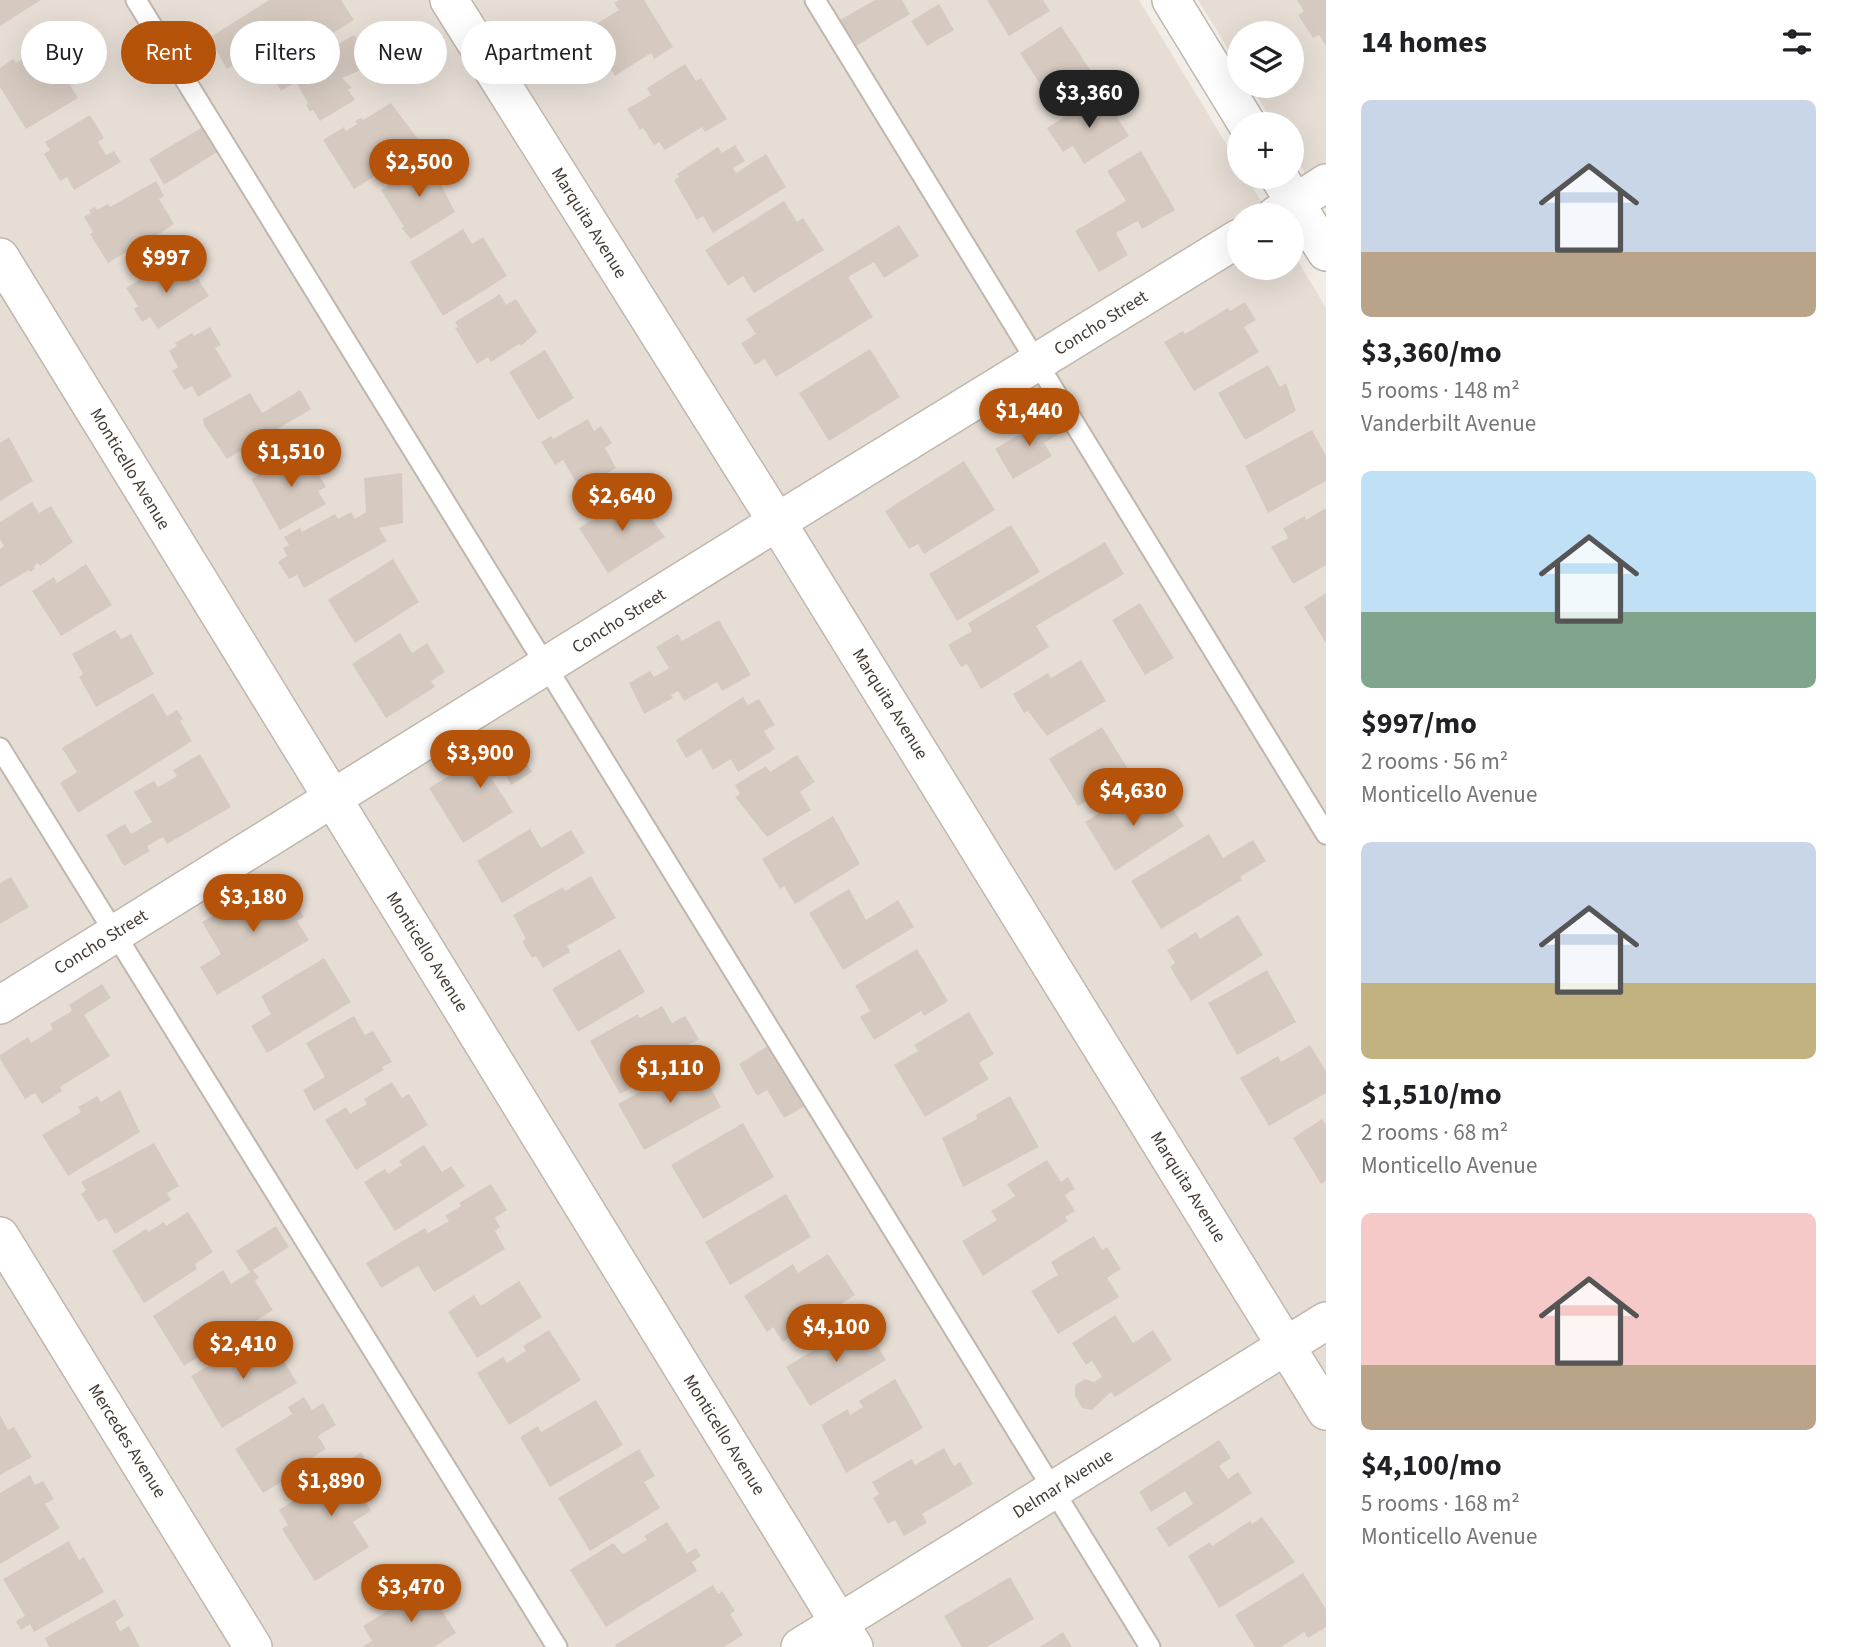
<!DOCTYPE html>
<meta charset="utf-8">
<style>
:root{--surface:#fff;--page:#f6f6f6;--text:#202124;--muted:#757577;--accent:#b45309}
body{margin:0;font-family:"Source Sans 3",sans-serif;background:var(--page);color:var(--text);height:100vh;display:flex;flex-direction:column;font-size:26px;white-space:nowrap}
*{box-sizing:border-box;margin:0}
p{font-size:23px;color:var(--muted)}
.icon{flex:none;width:38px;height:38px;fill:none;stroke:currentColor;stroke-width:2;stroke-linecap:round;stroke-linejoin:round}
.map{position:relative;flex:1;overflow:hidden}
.side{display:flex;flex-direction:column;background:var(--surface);width:525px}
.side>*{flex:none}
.banner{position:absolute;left:21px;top:21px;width:665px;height:63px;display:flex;gap:14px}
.fabs{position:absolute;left:1227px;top:21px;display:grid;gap:14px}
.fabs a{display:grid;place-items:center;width:77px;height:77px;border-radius:50%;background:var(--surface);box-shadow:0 7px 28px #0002;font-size:35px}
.price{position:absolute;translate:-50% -60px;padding:0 16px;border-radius:24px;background:var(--accent);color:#fff;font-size:23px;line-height:46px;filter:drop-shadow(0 2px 4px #0008)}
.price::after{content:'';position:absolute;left:50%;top:42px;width:21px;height:16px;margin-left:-10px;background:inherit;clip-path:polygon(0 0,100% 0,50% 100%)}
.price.on{background:#222;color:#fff}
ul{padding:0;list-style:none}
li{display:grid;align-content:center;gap:14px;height:371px;padding:0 35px}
li span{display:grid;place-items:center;height:217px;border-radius:10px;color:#555}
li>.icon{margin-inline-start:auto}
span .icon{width:126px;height:126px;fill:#fffc;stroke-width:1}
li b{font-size:30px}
h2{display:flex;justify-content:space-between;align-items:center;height:84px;padding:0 35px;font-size:30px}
.chip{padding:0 24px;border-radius:32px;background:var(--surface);box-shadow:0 7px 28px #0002;font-size:24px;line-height:63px}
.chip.on{background:var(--accent);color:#fff}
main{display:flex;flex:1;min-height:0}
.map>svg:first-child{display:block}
.residential{fill:#e6ded5}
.building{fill:#d6cac0}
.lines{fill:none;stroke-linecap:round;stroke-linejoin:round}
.service-casing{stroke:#c0b6ad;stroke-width:23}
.minor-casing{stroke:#c0b6ad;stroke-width:40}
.service{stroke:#fff;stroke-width:19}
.minor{stroke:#fff;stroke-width:37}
.labels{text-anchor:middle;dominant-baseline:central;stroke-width:7;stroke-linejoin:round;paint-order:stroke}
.street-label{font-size:18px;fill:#453d36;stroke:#fff}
</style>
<main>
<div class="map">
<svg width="1326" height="1647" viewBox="0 0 1326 1647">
<rect width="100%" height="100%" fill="#f2ede7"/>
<path class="residential" d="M0,0H1139L1239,165V177H1246L1270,215H1239V268H1292V251L1326,308V1647H0Z
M1198,0H1326V208L1292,152V124H1274L1251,86H1292V33H1239V67Z"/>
<path class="building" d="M0,0H41L0,26Z
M269,0H341L354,20L283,63L281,59L262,72L250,54L227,69L209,38Z
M619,0H644L673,47L654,59L651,53L615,76L606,62L598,67L581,33L619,10L614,3Z
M875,0H902L910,14L856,46L840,20Z
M987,0H1043L1050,11L1009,36Z
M1297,0H1326V46L1319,35L1313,38L1298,15L1304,11Z
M939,4L954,30L927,46L911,21Z
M1061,26L1093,74L1051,101L1020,53Z
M354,35L370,61L361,66L363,69L342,78L352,88L348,90L355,100L320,121L313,110L310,112L306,105L308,103L296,82L281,91L274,80L296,66L298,69L336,43L337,45Z
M56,38L79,76L68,82L78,98L26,129L0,87V68L13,59L16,63Z
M685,64L696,81L701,78L727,119L705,132L702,127L665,150L659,142L654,145L643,128L640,130L627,109L651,95L647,88Z
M1102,94L1129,136L1084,164L1073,146L1063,152L1047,128Z
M391,103L420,142L389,161L391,164L372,172L375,176L354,189L323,140L344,127L346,131L357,124L355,121L361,118L363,120Z
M90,115L104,138L98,142L106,155L114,151L121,162L74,190L67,177L60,181L44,154L50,150L45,142Z
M204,126L219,151L164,185L149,159Z
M735,145L745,161L733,168L736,173L766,154L786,187L713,233L703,216L697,220L674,180L679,177L677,174L718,147L722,153Z
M1141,151L1175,210L1142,229L1138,221L1116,233L1128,255L1099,272L1075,231L1126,201L1107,171Z
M431,159L443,179L439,181L455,212L411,239L401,228L404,227L381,190Z
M156,181L164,196L159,199L174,224L141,246L140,244L108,263L90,234L93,232L84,217L91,213L89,210L95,207L97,210L108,204L110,207Z
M784,201L797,222L803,218L824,250L754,293L743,276L728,286L705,250Z
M899,225L919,256L884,278L874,262L848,277L873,317L776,377L765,359L755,365L741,343L756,334L746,319Z
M463,229L472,244L483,237L507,276L443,316L410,262Z
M179,261L192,282L198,279L209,296L158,329L150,317L142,322L134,309L138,306L126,288L158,268L161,272Z
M500,294L506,305L516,299L537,332L521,346L519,344L491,362L488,357L477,364L455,328L458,327L455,322Z
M1245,302L1256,320L1244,327L1259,352L1194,391L1164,342L1183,331L1185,334L1228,308L1230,311Z
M210,327L221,345L215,348L232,376L198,397L192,386L184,390L172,371L178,367L169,351L177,346L175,343L192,333L194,336Z
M870,349L900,397L829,441L799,393Z
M545,350L574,398L538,420L509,372Z
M1268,365L1280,387L1286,383L1296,411L1245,440L1218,393Z
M300,390L311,409L227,459L204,425L203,419L250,393L262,413Z
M1052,415L1062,432L1044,443L1052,456L1013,479L995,449Z
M588,419L594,431L601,426L612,443L605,448L616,468L580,489L563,460L555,465L541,442L551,436L553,439Z
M1312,430L1326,456V481L1268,513L1245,466Z
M9,437L33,481L0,501V443Z
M304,449L326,487L318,491L326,504L280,530L251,479Z
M964,461L995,510L924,554L918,544L909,549L885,511Z
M402,473L403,523L379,528L387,541L304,588L297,575L289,579L278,562L287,556L283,548L289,545L284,537L300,528L302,532L335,514L338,519L351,512L355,519L366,512L364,478Z
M631,491L665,537L608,573L579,528L599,516L602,519L616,510L612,503Z
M32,502L39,513L51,506L73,542L40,566L38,563L34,566L35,569L30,572L29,570L0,587V549L4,546L0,539V522Z
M1326,508V565L1293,584L1271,547L1288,538L1283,528L1305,516L1306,520Z
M1011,525L1040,572L957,621L929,574Z
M1105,542L1124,574L1036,626L1049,647L981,689L967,664L961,667L948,645L972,631L968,623Z
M393,559L419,602L355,643L328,600Z
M86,564L112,605L61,636L32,591L54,577L57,583Z
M1326,593V643L1304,607Z
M1140,603L1174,658L1145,675L1112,620Z
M719,620L751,675L722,691L717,682L684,701L678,691L671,695L673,698L644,714L629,683L650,671L654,677L669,668L656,647L678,634L682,641Z
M115,630L121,639L131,634L154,674L96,707L79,677L83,674L72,654Z
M400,633L412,653L427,643L445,672L431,681L435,687L386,718L352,664Z
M1081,660L1106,701L1047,736L1028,711L1024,713L1013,694L1048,673L1051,678Z
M153,693L167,716L177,710L183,719L180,721L192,741L78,813L60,783L77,772L62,748Z
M743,697L748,705L759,699L775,725L764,731L775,749L738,772L731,759L713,770L701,749L686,758L676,740Z
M1102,727L1131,774L1078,806L1049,759Z
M511,738L532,772L511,785L504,772L492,779L513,812L463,843L429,788Z
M200,754L231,807L167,844L163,837L147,846L150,851L124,866L106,835L125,824L131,834L152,822L134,792L154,781L158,787L177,776L173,770Z
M797,755L815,782L800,792L811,810L767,837L735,797L740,794L735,785L766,766L770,772Z
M1159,789L1184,826L1115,871L1085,822L1123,798L1129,808Z
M833,816L860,864L795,904L784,886L780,889L762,859Z
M530,829L541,848L571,830L585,853L502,903L477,861Z
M1209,834L1223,858L1253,840L1266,861L1240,877L1242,880L1161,929L1131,881Z
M280,876L304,917L297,921L309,940L217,995L200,967L221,954L202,922Z
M591,876L616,918L567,946L570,952L543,968L536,956L532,958L522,941L526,939L513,915L563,887L565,891Z
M11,877L29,907L0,924V883Z
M849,889L866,920L898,900L914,927L843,970L809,913Z
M1238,915L1263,955L1191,1001L1170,967L1175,963L1167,950L1196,932L1200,939Z
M620,949L645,992L578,1032L552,989Z
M917,949L948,1001L924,1016L921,1011L874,1040L860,1017L870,1011L855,986Z
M324,958L351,1002L267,1053L251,1026L271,1014L261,996Z
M1267,970L1296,1022L1237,1055L1208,1003Z
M102,984L111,998L84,1015L110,1056L60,1087L62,1091L42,1104L35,1093L25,1099L0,1059V1055L28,1037L31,1043L53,1029L50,1024L72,1011L69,1005Z
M662,1006L672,1023L685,1016L699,1039L647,1068L652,1075L620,1094L590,1041L638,1014L640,1018Z
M969,1012L994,1054L979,1063L989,1079L925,1117L894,1065L918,1051L914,1045Z
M354,1016L365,1035L373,1031L392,1062L382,1067L384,1070L314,1111L303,1090L325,1077L306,1043Z
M771,1044L807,1105L784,1118L767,1090L757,1096L739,1064Z
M1310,1045L1326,1071V1093L1269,1126L1240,1078L1278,1056L1281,1062Z
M696,1061L721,1107L644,1150L618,1104Z
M392,1082L402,1098L409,1094L428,1125L356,1170L325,1120L346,1107L350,1114L367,1104L364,1099Z
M120,1090L140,1132L68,1176L42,1135L81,1112L78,1107L97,1096L101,1102Z
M1010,1096L1039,1147L963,1187L942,1138L977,1119L976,1115Z
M1322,1119L1326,1125V1181L1321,1184L1293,1138Z
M743,1123L774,1177L703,1219L671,1165Z
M154,1143L179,1186L167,1193L171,1200L115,1234L106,1218L98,1222L81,1194L86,1190L81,1182Z
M424,1145L442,1172L451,1166L465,1186L395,1231L364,1182L385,1169L388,1174L402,1165L399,1161Z
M1047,1160L1061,1182L1068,1177L1075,1189L1065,1195L1075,1211L1065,1217L1068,1221L983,1276L962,1241L997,1220L991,1211L1015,1196L1007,1184Z
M491,1184L507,1210L495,1218L500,1227L495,1231L505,1249L434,1292L418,1266L381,1288L366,1263L425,1228L428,1233L449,1221L445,1216L461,1206L459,1203Z
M786,1194L811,1237L730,1285L705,1242Z
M188,1212L213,1252L195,1264L197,1269L144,1303L112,1251L146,1229L148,1232L164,1222L166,1226Z
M276,1226L289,1247L253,1270L259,1278L255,1281L273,1310L184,1366L153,1316L223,1270L231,1284L250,1272L236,1251Z
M1094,1236L1102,1250L1107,1247L1121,1269L1107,1278L1119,1297L1058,1334L1031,1291L1058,1275L1051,1262Z
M828,1254L855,1295L783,1342L773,1327L767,1332L744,1296L793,1264L798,1273Z
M519,1281L542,1317L477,1358L448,1312L474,1295L481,1306Z
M1115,1315L1133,1343L1153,1330L1172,1360L1115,1397L1111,1392L1092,1410L1082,1408L1075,1396V1385L1085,1379L1094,1382L1102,1377L1092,1361L1086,1365L1072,1343Z
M862,1321L886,1360L810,1406L786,1367Z
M549,1330L581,1380L509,1425L477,1373L503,1357L507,1363L526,1351L523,1346Z
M258,1337L265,1348L273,1343L297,1383L222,1428L191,1376Z
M895,1379L923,1428L846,1473L821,1425L848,1409L850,1415L863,1407L859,1401Z
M304,1397L312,1410L323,1403L336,1425L318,1436L326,1449L285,1474L288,1478L263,1493L235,1449L292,1414L288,1407Z
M596,1400L623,1445L550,1487L520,1437L538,1426L541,1432Z
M0,1415L8,1430L14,1427L32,1457L0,1475Z
M1219,1440L1231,1458L1219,1466L1228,1479L1238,1472L1252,1493L1169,1547L1156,1528L1193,1504L1185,1491L1151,1512L1139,1492Z
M944,1448L954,1466L960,1462L973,1484L922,1514L927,1523L904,1536L895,1520L888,1524L873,1498L879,1494L872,1482L912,1459L915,1465Z
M639,1449L655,1476L644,1482L660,1508L590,1551L558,1498Z
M361,1452L379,1482L361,1493L371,1511L353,1522L369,1547L315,1581L282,1529L288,1525L279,1510L324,1481L322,1477Z
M30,1475L35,1485L43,1481L54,1499L45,1504L60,1528L0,1564V1493Z
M1262,1517L1295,1562L1219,1608L1188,1556L1210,1542L1212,1546L1250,1521L1252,1524Z
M667,1522L687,1553L696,1548L701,1556L692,1562L697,1571L606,1627L570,1570L613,1543L623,1554L647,1540L644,1536Z
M69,1541L79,1560L84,1557L104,1592L34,1632L30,1624L21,1630L16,1621L25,1616L3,1579Z
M1303,1573L1326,1609V1627L1308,1638L1304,1632L1281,1647H1255L1235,1615Z
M1010,1577L1034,1619L987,1647H962L944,1616Z
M713,1585L718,1594L722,1591L735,1611L730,1614L743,1635L724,1647H616L615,1645Z
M427,1587L456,1633L434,1647H362L372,1641L363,1626Z
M115,1599L124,1616L115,1622L120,1631L129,1626L140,1647H49L45,1638Z
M1063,1632L1072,1647H1040Z"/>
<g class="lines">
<defs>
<path id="service" d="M136,0L1150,1647
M815,0L1326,834
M0,748L557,1647"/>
<path id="minor" d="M449,0L777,522L1326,1411
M1171,0L1247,124
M1279,177L1326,252
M1276,215L1326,183
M0,257L854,1647
M0,1005L777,522L1239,238
M0,1236L253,1647
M800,1647L1326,1321"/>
</defs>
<use href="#service" class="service-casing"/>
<use href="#minor" class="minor-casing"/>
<use href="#service" class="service"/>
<use href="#minor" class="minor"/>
</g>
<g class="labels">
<g class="street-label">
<text transform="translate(589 223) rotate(58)">Marquita Avenue</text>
<text transform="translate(1101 323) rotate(-32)">Concho Street</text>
<text transform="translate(130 469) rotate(59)">Monticello Avenue</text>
<text transform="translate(619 621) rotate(-32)">Concho Street</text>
<text transform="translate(890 704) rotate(58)">Marquita Avenue</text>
<text transform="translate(101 942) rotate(-32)">Concho Street</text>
<text transform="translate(427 952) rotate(58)">Monticello Avenue</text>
<text transform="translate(1188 1187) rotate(58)">Marquita Avenue</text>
<text transform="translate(724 1435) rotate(58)">Monticello Avenue</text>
<text transform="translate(127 1441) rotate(58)">Mercedes Avenue</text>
<text transform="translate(1063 1484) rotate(-32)">Delmar Avenue</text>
</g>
</g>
</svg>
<div class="fabs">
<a><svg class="icon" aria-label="layers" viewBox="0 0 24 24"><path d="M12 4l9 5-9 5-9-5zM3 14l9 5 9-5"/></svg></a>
<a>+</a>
<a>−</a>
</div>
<b class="price on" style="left:1089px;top:130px">$3,360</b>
<b class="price" style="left:419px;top:199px">$2,500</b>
<b class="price" style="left:166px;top:295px">$997</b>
<b class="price" style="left:1029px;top:448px">$1,440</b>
<b class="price" style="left:291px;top:489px">$1,510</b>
<b class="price" style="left:622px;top:533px">$2,640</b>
<b class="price" style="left:480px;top:790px">$3,900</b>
<b class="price" style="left:1133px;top:828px">$4,630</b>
<b class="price" style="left:253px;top:934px">$3,180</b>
<b class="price" style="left:670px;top:1105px">$1,110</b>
<b class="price" style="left:836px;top:1364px">$4,100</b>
<b class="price" style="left:243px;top:1381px">$2,410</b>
<b class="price" style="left:331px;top:1518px">$1,890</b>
<b class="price" style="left:411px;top:1624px">$3,470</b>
<div class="banner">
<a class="chip">Buy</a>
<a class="chip on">Rent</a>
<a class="chip">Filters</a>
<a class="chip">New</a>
<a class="chip">Apartment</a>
</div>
</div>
<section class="side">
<h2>14 homes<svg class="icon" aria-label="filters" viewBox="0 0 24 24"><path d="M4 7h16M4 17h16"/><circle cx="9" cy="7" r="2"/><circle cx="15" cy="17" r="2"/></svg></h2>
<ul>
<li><span style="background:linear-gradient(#c9d6e8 70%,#b9a48a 0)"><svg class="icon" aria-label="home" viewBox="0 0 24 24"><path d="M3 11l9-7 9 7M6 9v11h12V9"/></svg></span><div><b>$3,360/mo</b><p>5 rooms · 148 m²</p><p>Vanderbilt Avenue</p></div></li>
<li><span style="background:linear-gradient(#bfe0f5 65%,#7fa58c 0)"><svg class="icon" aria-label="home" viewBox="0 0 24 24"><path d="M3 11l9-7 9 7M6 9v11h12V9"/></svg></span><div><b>$997/mo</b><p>2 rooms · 56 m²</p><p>Monticello Avenue</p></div></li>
<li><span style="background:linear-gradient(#c9d6e8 65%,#c2b280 0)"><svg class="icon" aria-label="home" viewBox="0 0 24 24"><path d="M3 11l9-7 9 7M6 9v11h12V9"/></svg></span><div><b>$1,510/mo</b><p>2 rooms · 68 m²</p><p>Monticello Avenue</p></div></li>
<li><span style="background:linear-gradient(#f6c9c9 70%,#b9a48a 0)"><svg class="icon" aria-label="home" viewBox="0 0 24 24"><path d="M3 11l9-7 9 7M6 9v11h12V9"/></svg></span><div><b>$4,100/mo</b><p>5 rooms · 168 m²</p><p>Monticello Avenue</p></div></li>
</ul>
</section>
</main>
